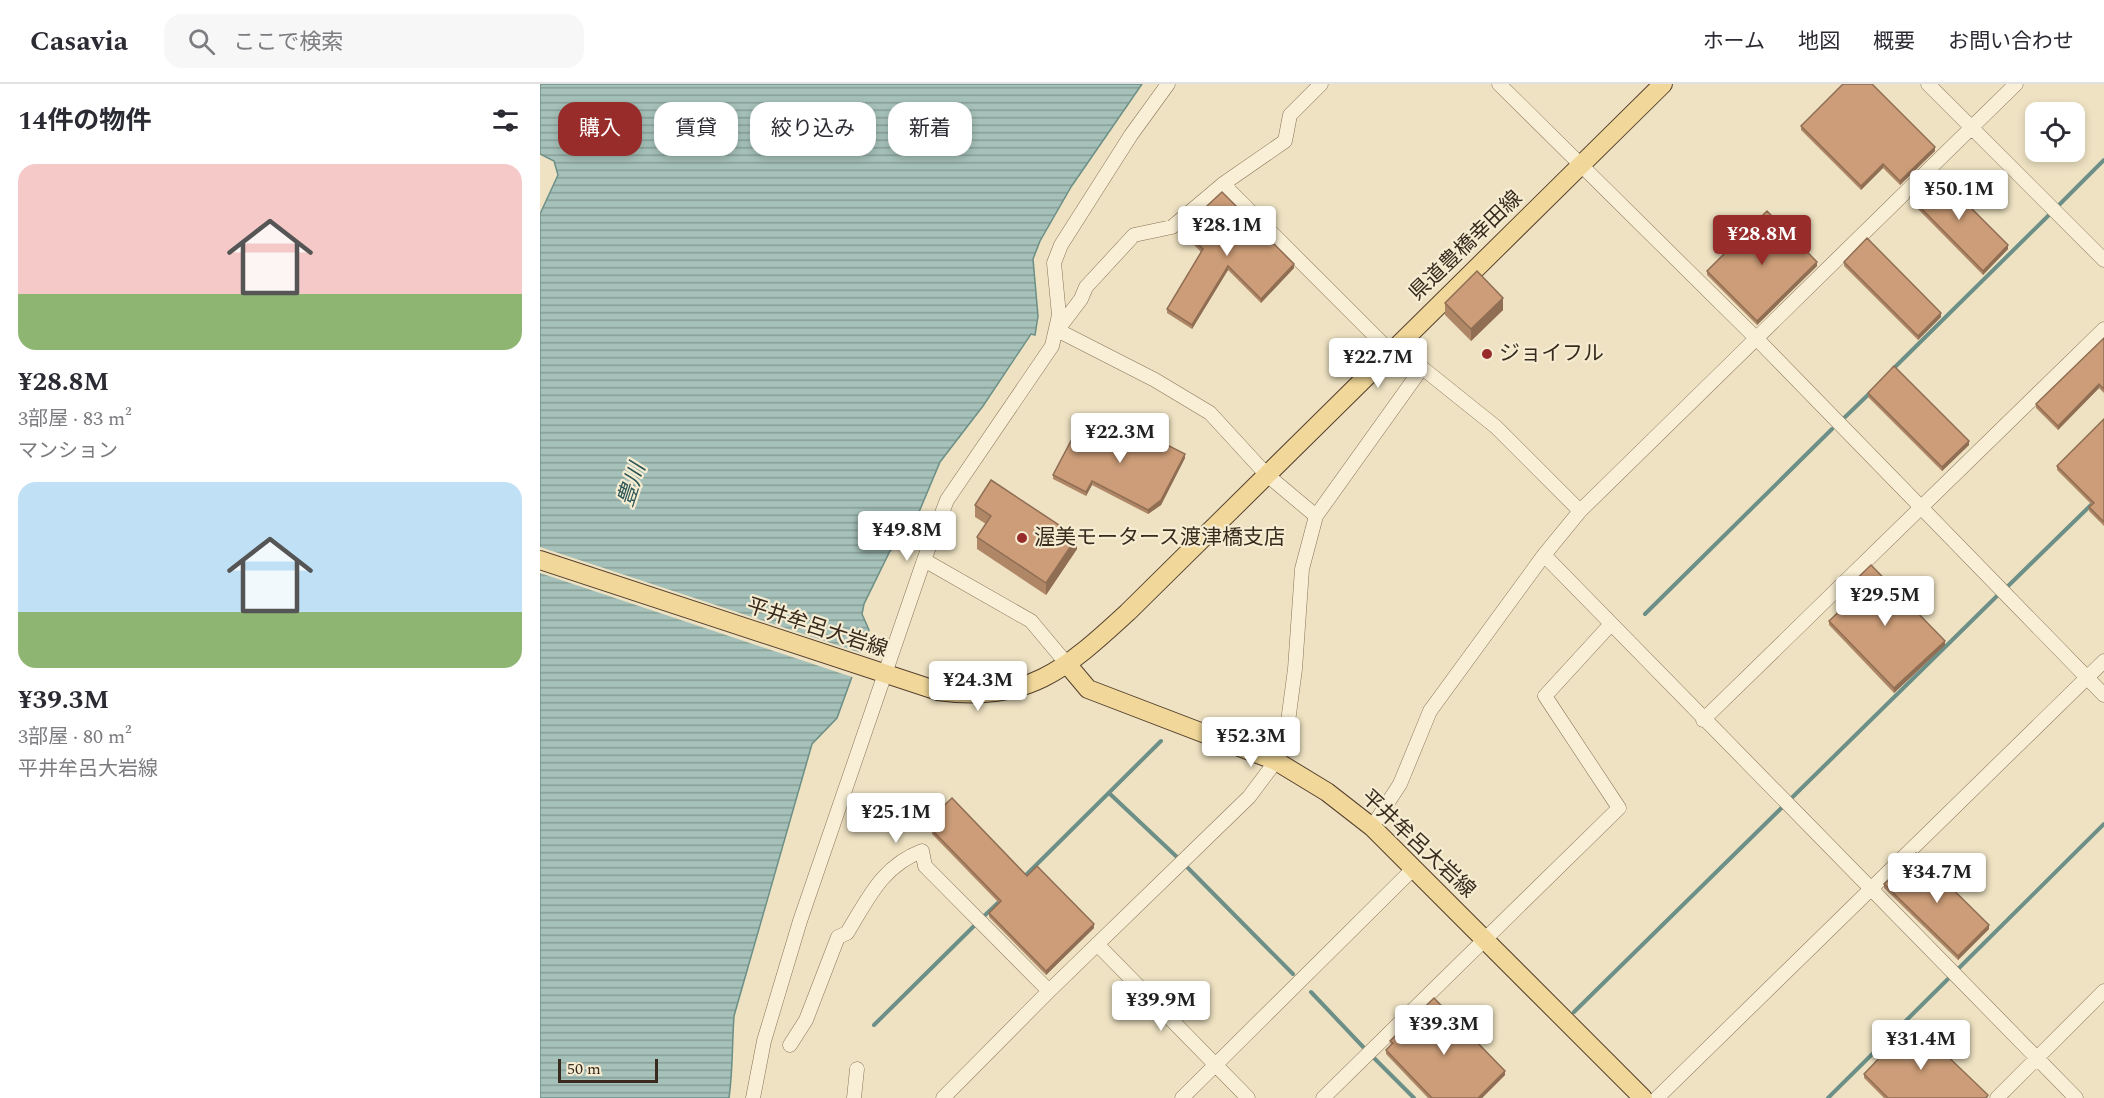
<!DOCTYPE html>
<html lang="ja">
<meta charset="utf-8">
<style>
:root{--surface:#fff;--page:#f7f7f7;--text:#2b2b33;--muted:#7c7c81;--line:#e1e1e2;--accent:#972c2a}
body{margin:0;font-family:Spectral,"Noto Sans JP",serif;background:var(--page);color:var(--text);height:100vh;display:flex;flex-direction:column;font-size:22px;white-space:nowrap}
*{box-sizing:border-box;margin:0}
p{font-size:20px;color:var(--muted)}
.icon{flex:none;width:33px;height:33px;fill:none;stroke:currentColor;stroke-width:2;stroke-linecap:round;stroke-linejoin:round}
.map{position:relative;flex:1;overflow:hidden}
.drawer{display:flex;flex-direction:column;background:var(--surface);width:540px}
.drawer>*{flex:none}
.banner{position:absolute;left:18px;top:18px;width:570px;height:54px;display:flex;gap:12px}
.fabs{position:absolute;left:1485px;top:18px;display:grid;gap:12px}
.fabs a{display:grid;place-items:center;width:60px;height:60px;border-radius:12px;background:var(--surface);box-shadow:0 3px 9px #0003;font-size:30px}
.scale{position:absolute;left:18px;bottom:15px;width:100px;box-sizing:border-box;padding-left:6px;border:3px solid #382b1e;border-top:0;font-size:16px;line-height:21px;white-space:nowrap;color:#382b1e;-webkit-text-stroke:4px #f5ecd2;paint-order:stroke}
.price{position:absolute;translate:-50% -51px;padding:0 14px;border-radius:6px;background:#fff;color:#222;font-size:20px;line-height:39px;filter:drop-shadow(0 2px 3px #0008)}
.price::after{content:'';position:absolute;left:50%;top:36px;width:18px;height:14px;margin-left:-9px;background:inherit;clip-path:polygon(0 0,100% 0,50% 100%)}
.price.selected{background:var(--accent);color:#fff}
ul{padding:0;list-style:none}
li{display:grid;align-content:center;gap:12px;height:318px;padding:0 18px}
li span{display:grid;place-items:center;height:186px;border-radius:18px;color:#555}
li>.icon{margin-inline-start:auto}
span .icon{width:108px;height:108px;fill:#fffc;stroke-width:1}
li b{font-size:26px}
h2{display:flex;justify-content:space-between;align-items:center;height:72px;padding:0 18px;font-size:26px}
.chip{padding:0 21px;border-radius:18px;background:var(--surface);box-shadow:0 3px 9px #0003;font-size:21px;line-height:54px}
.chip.selected{background:var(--accent);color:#fff}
header{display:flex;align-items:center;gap:36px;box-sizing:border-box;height:84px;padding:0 30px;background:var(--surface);border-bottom:2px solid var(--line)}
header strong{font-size:28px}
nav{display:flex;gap:33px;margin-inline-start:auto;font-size:21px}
.search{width:420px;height:54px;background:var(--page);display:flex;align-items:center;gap:15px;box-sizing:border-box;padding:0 21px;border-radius:18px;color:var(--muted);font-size:22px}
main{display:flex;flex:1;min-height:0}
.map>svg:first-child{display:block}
.water{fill:url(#water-rules);stroke:#6c8f87;stroke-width:1.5}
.pier{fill:#eee2c2}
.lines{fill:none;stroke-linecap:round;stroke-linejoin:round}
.stream{stroke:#6c8f87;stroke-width:4}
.minor-casing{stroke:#887359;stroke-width:15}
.major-casing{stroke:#56412e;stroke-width:20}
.minor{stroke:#f9efd6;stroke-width:14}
.major{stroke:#f1d89a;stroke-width:18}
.wall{fill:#af8767}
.shaded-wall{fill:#8f6e54}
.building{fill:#cc9d78;stroke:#8f6e54;stroke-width:1.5}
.poi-dot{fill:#972c2a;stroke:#f5ecd2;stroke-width:2}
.labels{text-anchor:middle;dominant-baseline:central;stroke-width:4.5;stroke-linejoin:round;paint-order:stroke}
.street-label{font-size:21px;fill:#382b1e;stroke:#f5ecd2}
.poi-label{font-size:21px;fill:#382b1e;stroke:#f5ecd2;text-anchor:start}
.water-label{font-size:22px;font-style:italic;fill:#2d5756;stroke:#f5ecd2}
</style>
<header>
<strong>Casavia</strong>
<div class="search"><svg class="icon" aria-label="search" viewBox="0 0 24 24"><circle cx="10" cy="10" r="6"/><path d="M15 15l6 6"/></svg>ここで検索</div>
<nav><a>ホーム</a><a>地図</a><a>概要</a><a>お問い合わせ</a></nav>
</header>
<main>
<section class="drawer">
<h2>14件の物件<svg class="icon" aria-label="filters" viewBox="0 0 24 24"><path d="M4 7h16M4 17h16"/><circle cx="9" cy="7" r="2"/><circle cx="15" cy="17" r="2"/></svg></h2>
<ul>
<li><span style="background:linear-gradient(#f6c9c9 70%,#8fb573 0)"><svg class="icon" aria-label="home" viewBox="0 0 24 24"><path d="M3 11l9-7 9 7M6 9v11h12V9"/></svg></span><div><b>¥28.8M</b><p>3部屋 · 83 m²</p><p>マンション</p></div></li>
<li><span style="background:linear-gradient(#bfe0f5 70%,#8fb573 0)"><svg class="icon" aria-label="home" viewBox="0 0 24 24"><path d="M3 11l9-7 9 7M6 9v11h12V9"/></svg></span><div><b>¥39.3M</b><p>3部屋 · 80 m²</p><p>平井牟呂大岩線</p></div></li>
</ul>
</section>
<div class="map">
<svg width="1564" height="1014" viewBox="0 0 1564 1014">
<defs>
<pattern id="water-rules" width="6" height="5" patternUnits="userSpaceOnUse" patternTransform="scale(1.5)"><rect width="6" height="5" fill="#a5c1b9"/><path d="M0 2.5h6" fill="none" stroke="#879d96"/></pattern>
</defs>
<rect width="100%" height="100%" fill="#eee2c2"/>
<path class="water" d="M0,0H602L531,103L500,157L493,175L498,232L495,251L491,250L443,322L400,378L363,466L357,461L350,467L324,520L322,530L329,546L297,634L272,660L194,932C192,959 193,986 189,1014H0V130L18,91L14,77L0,70Z"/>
<path class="pier" d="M0,463L324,570L315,594L0,489Z"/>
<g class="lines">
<path class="stream" d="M1517,123L1564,76
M1353,285L1510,130
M1302,336L1331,308
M1465,505L1554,418
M1105,530L1292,345
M569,709L638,774
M648,784L753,890
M483,794L621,657
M442,834L461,816
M1418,885L1564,740
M771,908L826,966
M1034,928L1459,510
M334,941L435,841
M833,973L874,1014
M1288,1014L1409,894"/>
<defs>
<path id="minor" d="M959,0L1218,256L1564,611
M1388,0L1564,176
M683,100L850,267
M855,262L956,343L1040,427
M776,432L726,390L670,329L615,296L523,249L516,248L541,215L546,203L594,151L632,143L683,100L745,57L750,31L781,0
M1004,471L1536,1014
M384,476L491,537L527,580
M1163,636L1564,245
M832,743L860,700L890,627L1004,471L1040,427L1476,0
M557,860L708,1014
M250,961L266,936L298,853L307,849C328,815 342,782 382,767L385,782L509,907
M213,1014L224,957L260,837L384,476L407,416L512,262L519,231L514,179L521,161L591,51L628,0
M314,1014L317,985
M403,1014L509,907L709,713L736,677L745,660L755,585L762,485L776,432L882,284
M642,1014L873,785
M783,1014L1079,724L1005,612L1071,540
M1117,1014L1564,577
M1457,1014L1564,907"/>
<path id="major" d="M0,476L398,607C488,619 525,586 588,528L1123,0
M527,580L548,605L736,677L787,708L832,743L1103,1014"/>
</defs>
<use href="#minor" class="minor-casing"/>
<use href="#major" class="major-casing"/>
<use href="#minor" class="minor"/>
<use href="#major" class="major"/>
</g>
<path class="wall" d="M1261,42L1395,67L1360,101L1343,84L1321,106L1261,46Z
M1370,113L1468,165L1443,191L1370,117Z
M642,145L754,184L721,219L688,186L652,245L627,229V225L661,168L642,149Z
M1304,178L1401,233L1378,256L1304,182Z
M1277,182L1217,241L1167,191V187Z
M905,219L963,226L931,257L905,231Z
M1564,254V309L1559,304L1518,346L1496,324V320Z
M1328,309L1429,361L1402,387L1328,313Z
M1564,335V442L1549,427V423L1552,421L1517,386V382Z
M585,356L645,374L621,421L608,430L552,401L546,412L513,395V391Z
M435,421L537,465L506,511L437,465V453L446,440L435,433Z
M1298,513L1405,561L1354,609L1289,541V537L1304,523L1298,517Z
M393,732L487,792L554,844L506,891L449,833V829L459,819L392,750V746L397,740L393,736Z
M1344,800L1449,845L1418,876L1344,804Z
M850,957L965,991L942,1014H888L846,970V966L851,961Z
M1324,990L1448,1014H1344L1324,994Z"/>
<path class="shaded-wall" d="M1395,63V67L1360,101V97Z
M1343,80V84L1321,106V102Z
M1468,161V165L1443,191V187Z
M1277,178V182L1217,241V237Z
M754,180V184L721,219V215Z
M688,182V186L652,245V241Z
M963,214V226L931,257V245Z
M1401,229V233L1378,256V252Z
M1559,300V304L1518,346V342Z
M1429,357V361L1402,387V383Z
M645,370V374L621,421L608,430V426Z
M552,397V401L546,412V408Z
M537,453V465L506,511V499Z
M1405,557V561L1354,609V604Z
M554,840V844L506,891V887Z
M1449,841V845L1418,876V872Z
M965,987V991L942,1014H938Z"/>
<path class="building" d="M1303,0H1332L1395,63L1360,97L1343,80L1321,102L1261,42Z
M1395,88L1468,161L1443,187L1370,113Z
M682,108L754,180L721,215L688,182L652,241L627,225L663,165L642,145Z
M1227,127L1277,178L1217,237L1167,187Z
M1327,154L1401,229L1378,252L1304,178Z
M937,187L963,214L931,245L905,219Z
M1564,254V305L1559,300L1518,342L1496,320Z
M1354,282L1429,357L1402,383L1328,309Z
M543,334L585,356L592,343L645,370L621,416L608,426L552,397L546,408L513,391Z
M1564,335V438L1549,423L1554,419L1517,382Z
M451,396L537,453L506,499L437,453L451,432L435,421Z
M1331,481L1405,557L1354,604L1289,537L1306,521L1298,513Z
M412,714L487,792L497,782L554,840L506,887L449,829L461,817L392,746L399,738L393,732Z
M1376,769L1449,841L1418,872L1344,800Z
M894,914L965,987L938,1014H892L846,966L853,959L850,957Z
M1373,939L1448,1011L1446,1014H1348L1324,990Z"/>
<g class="poi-dot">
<circle cx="947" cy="270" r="6"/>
<circle cx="482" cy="454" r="6"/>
</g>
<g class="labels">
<g class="street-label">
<text transform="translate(926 162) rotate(-44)">県道豊橋幸田線</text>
<text transform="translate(277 544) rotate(18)">平井牟呂大岩線</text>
<text transform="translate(878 760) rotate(43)">平井牟呂大岩線</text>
</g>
<g class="poi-label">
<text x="959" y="270">ジョイフル</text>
<text x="494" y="454">渥美モータース渡津橋支店</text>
</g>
<g class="water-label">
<text transform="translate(92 401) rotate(-72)">豊川</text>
</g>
</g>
</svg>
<div class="fabs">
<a><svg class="icon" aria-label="locate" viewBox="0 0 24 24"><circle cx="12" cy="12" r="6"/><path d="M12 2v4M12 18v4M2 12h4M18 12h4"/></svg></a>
</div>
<div class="scale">50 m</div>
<b class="price" style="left:1419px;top:137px">¥50.1M</b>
<b class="price" style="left:687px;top:173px">¥28.1M</b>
<b class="price selected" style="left:1222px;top:182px">¥28.8M</b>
<b class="price" style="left:838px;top:305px">¥22.7M</b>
<b class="price" style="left:580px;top:380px">¥22.3M</b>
<b class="price" style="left:367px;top:478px">¥49.8M</b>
<b class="price" style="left:1345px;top:543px">¥29.5M</b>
<b class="price" style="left:438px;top:628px">¥24.3M</b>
<b class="price" style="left:711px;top:684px">¥52.3M</b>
<b class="price" style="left:356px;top:760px">¥25.1M</b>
<b class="price" style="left:1397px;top:820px">¥34.7M</b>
<b class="price" style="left:621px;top:948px">¥39.9M</b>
<b class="price" style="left:904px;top:972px">¥39.3M</b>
<b class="price" style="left:1381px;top:987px">¥31.4M</b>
<div class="banner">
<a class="chip selected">購入</a>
<a class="chip">賃貸</a>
<a class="chip">絞り込み</a>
<a class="chip">新着</a>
</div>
</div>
</main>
